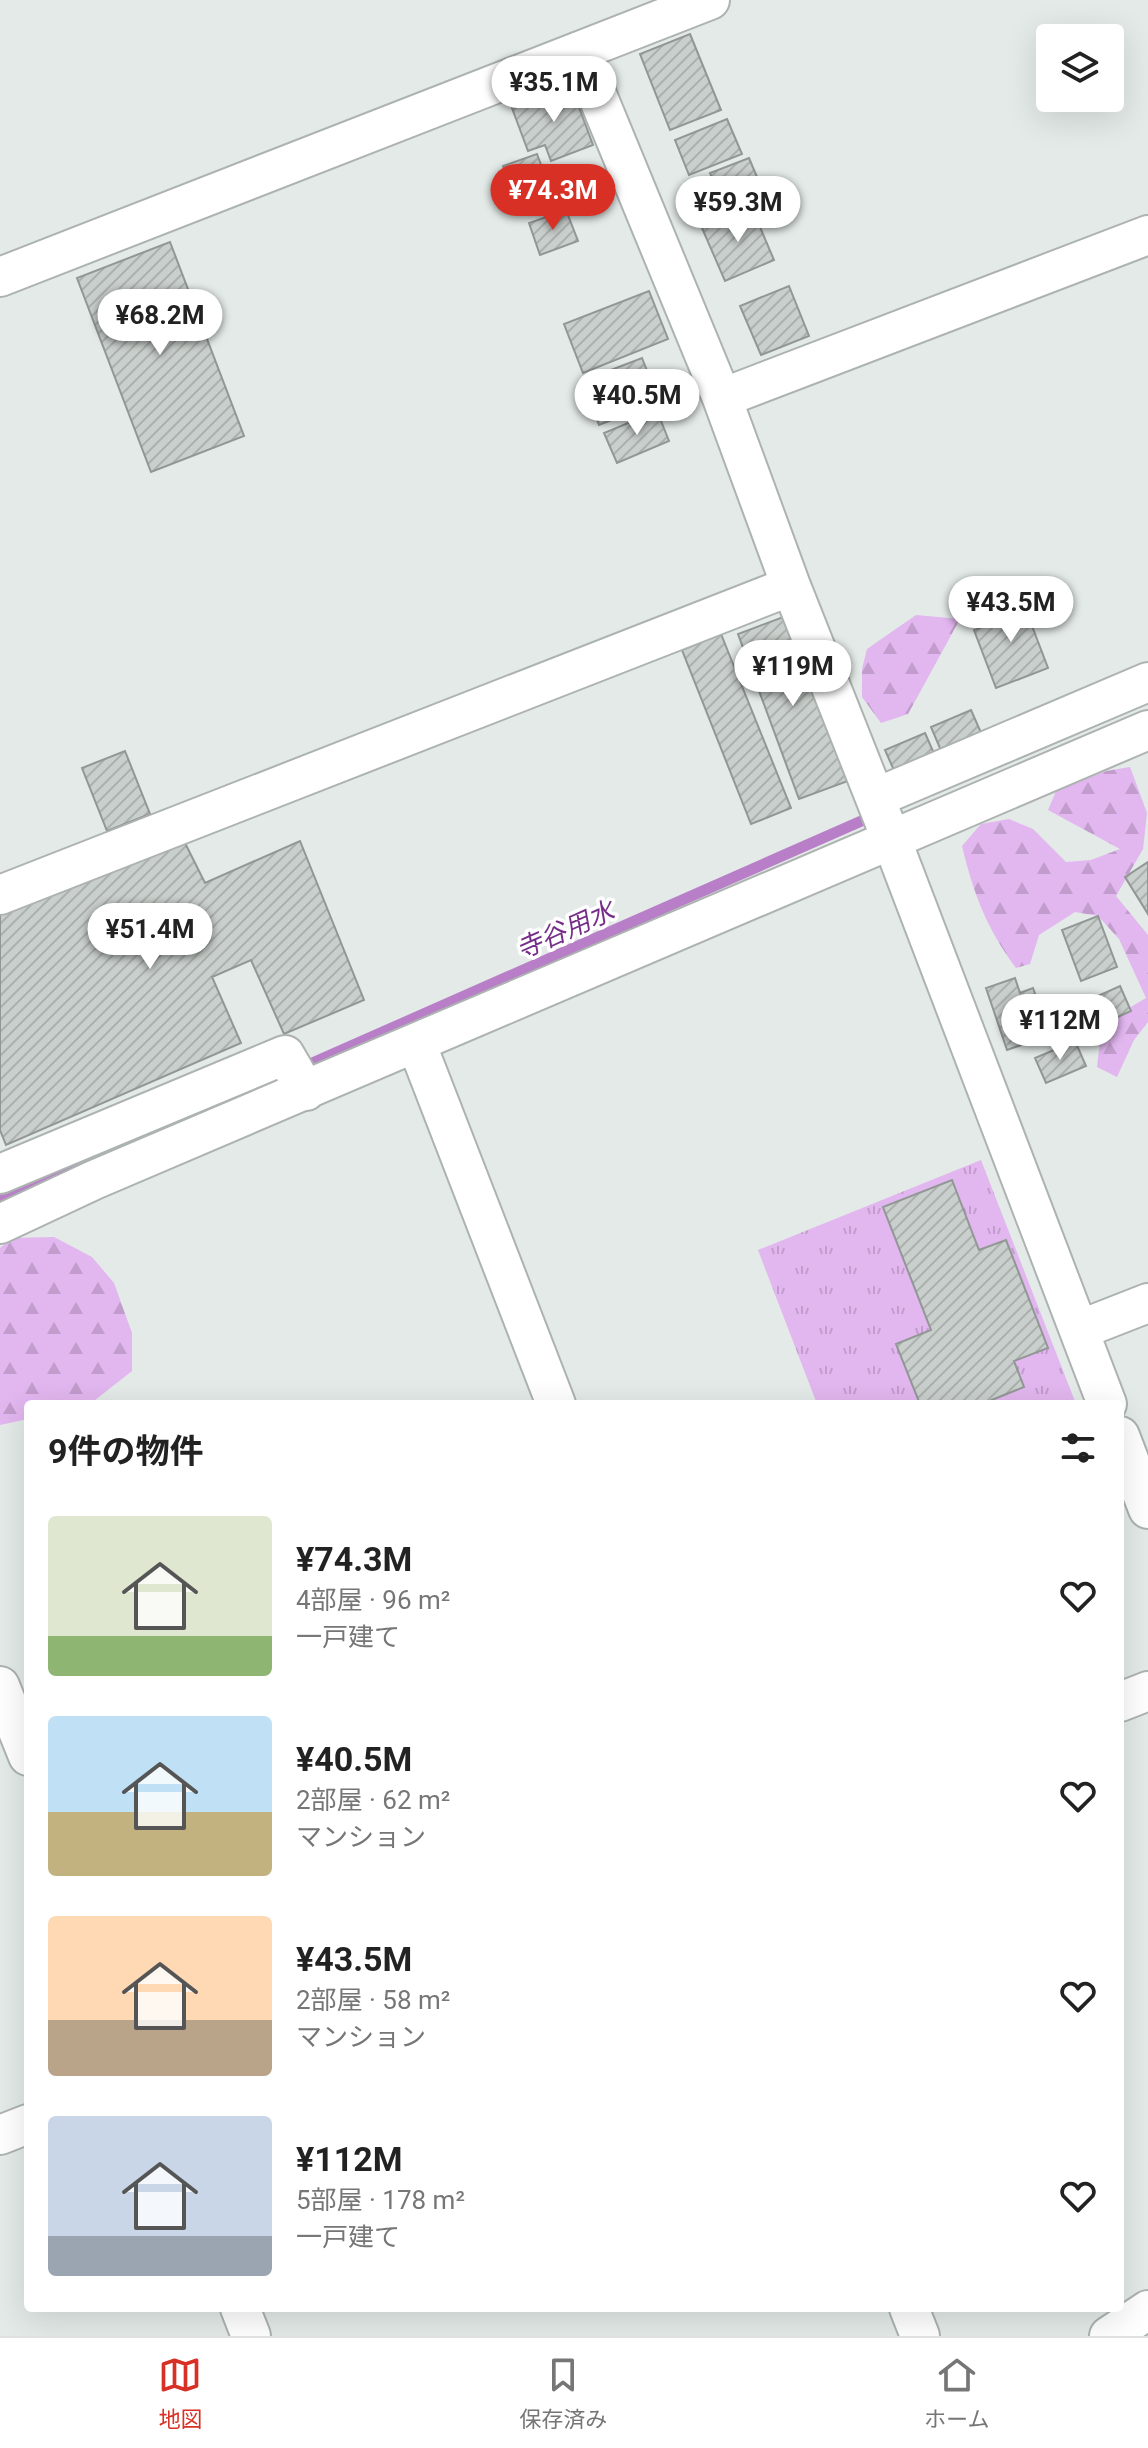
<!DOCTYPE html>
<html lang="ja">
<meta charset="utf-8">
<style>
:root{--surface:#fff;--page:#f6f6f6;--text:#222;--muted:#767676;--line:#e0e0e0;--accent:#d93025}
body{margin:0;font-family:Roboto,"Noto Sans JP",sans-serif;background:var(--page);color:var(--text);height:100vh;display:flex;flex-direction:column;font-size:30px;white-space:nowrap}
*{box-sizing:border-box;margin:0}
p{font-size:26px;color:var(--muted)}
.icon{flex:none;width:44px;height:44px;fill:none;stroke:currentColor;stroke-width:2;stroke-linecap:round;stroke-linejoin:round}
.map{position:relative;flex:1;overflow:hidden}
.side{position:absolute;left:24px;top:1400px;width:1100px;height:912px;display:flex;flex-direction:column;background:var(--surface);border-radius:8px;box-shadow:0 8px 32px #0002}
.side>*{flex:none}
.controls{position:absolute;left:1036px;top:24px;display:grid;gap:16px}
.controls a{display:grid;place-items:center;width:88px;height:88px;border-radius:8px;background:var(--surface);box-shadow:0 8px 32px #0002;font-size:40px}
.price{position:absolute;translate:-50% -68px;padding:0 18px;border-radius:28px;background:#fff;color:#222;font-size:26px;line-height:52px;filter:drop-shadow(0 2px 4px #0008)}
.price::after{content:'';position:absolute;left:50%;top:48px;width:24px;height:18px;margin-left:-12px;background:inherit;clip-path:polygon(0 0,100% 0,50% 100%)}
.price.selected{background:var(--accent);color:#fff}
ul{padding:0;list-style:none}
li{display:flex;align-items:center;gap:24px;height:200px;padding:0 24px}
li span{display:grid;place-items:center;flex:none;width:224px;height:160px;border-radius:8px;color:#555}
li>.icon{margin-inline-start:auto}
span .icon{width:96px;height:96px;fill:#fffc;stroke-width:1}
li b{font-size:34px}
h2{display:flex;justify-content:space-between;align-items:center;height:96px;padding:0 24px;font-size:34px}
.tab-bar{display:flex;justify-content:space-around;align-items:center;height:112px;border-top:2px solid var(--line);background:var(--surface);font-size:22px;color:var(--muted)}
.tab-bar a{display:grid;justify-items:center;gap:4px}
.tab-bar .selected{color:var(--accent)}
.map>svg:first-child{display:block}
.grass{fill:url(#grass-tufts)}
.forest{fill:url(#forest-firs)}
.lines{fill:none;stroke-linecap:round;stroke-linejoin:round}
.stream{stroke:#b87ec8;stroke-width:11}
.building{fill:url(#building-hatch);stroke:#919794;stroke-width:2}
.minor-casing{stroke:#adb3b0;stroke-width:42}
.minor{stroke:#fff;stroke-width:38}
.labels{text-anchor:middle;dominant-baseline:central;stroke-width:7;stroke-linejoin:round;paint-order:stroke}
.water-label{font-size:26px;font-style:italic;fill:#762f88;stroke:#fff}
</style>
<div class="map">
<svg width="1148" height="2336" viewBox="0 0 1148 2336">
<defs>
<pattern id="grass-tufts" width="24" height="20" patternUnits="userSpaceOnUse" patternTransform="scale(2)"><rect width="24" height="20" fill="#e2b6ef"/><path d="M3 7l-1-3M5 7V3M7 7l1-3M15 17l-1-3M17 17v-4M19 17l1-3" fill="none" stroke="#c19ccc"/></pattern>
<pattern id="forest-firs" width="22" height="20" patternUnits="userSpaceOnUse" patternTransform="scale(2)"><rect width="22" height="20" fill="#e2b6ef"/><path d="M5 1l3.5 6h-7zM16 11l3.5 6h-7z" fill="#c19ccc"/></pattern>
<pattern id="building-hatch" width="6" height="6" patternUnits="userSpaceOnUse" patternTransform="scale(2)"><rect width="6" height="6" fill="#c9cfcc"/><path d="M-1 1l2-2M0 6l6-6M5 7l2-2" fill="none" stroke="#acb1ae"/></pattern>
</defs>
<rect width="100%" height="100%" fill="#e3eae7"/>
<path class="grass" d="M981,1160L1076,1404H817L758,1250Z"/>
<path class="forest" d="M916,615L960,619L908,714L881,723L862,697V669L867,649Z
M1130,767L1147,813L1143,849L1116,896L1148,935V1022L1134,1040L1117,1077L1097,1067L1102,1024L1146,998L1119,939L1098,916L1075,912L1039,935L1030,964L1016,968C986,927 974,895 962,846L981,824L1009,819L1033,829L1066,862L1091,860L1120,849L1048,810L1056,791L1106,771Z
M54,1237L92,1257L114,1283L132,1333V1371L90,1404H28V1419L0,1425V1248L11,1238Z"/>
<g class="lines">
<path class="stream" d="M301,1068L875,815
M0,1201L271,1081"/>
</g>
<path class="building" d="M690,34L721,110L670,130L640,54Z
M571,86L593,145L551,161L545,145L528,151L512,108Z
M727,119L742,154L689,175L675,140Z
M537,154L543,170L552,167L559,187L516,203L503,166Z
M749,158L762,189L723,204L710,173Z
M751,206L774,260L725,281L702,228Z
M566,210L578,241L540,255L529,223Z
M170,242L244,436L151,472L77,278Z
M789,286L809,336L761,355L740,306Z
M649,291L668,339L583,373L564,324Z
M642,358L659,401L599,425L582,381Z
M657,411L669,441L617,463L604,433Z
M1021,597L1048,668L996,688L974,630L994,623L989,609Z
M786,616L848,781L799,799L738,634Z
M721,634L791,808L751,824L682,650Z
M971,710L982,735L942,753L931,727Z
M925,733L936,758L896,775L885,750Z
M125,751L150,814L107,831L82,768Z
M176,825L205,883L300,841L364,1000L284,1034L251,960L212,977L241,1043L6,1145L0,1130V895Z
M1148,862V914L1125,877Z
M1098,916L1117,967L1081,981L1062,930Z
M1015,978L1020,993L1033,988L1050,1035L1007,1050L986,988Z
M1120,986L1131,1011L1091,1029L1080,1004Z
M1075,1041L1086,1066L1046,1083L1035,1058Z
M952,1180L979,1250L1006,1240L1048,1348L1014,1361L1024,1387L982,1404H920L896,1344L931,1330L883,1207Z"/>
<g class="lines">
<defs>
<path id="minor" d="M579,51L722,398L791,586L892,841L1107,1404
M0,277L710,0
M722,398L1148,235
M875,798L1148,682
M0,895L791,586
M417,1045L556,1404
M0,1174L285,1055L306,1091
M0,1224L94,1180L1148,730
M1079,1330L1148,1303
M1120,1436L1148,1509
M0,1686L28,1756
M1120,1702L1148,1691
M0,2135L28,2124
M240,2308L251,2336
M909,2308L920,2336
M1109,2336L1148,2310"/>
</defs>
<use href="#minor" class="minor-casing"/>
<use href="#minor" class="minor"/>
</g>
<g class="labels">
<g class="water-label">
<text transform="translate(565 930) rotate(-24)">寺谷用水</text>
</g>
</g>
</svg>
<div class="controls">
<a><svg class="icon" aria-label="layers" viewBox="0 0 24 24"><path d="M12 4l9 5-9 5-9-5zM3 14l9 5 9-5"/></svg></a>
</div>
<b class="price" style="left:554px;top:124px">¥35.1M</b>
<b class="price selected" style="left:553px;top:232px">¥74.3M</b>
<b class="price" style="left:738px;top:244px">¥59.3M</b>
<b class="price" style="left:160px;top:357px">¥68.2M</b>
<b class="price" style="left:637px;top:437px">¥40.5M</b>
<b class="price" style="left:1011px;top:644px">¥43.5M</b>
<b class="price" style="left:793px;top:708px">¥119M</b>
<b class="price" style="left:150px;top:971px">¥51.4M</b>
<b class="price" style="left:1060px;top:1062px">¥112M</b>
<section class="side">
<h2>9件の物件<svg class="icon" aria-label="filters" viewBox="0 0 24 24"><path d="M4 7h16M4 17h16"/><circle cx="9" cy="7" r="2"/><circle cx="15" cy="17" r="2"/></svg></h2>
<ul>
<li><span style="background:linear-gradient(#dfe7d0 75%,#8fb573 0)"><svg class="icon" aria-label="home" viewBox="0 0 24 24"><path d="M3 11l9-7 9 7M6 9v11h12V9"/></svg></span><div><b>¥74.3M</b><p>4部屋 · 96 m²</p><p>一戸建て</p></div><svg class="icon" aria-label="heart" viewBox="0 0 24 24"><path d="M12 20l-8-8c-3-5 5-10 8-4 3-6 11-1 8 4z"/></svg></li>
<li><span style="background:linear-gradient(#bfe0f5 60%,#c2b280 0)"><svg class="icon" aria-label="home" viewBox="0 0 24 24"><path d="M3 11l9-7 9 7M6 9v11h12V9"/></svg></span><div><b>¥40.5M</b><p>2部屋 · 62 m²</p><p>マンション</p></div><svg class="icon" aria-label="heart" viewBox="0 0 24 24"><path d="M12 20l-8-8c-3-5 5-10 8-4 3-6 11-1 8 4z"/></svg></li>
<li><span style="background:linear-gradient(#ffd9b3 65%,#b9a48a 0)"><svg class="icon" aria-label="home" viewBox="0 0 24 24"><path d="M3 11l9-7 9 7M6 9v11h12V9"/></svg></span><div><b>¥43.5M</b><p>2部屋 · 58 m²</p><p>マンション</p></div><svg class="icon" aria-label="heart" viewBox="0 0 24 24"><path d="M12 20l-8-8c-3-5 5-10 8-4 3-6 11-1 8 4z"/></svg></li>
<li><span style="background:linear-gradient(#c9d6e8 75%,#9aa5b1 0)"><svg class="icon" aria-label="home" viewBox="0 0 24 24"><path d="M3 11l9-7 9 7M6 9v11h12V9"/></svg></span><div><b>¥112M</b><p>5部屋 · 178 m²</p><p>一戸建て</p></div><svg class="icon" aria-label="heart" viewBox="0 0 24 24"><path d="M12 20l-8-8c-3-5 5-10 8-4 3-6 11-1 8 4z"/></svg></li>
</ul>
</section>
</div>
<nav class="tab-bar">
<a class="selected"><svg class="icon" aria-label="map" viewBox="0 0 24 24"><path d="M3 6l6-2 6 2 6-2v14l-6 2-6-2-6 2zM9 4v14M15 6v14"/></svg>地図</a>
<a><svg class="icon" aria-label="saved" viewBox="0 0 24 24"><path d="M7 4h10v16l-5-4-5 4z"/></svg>保存済み</a>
<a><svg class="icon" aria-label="home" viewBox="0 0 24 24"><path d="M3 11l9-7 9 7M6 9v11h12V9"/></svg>ホーム</a>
</nav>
